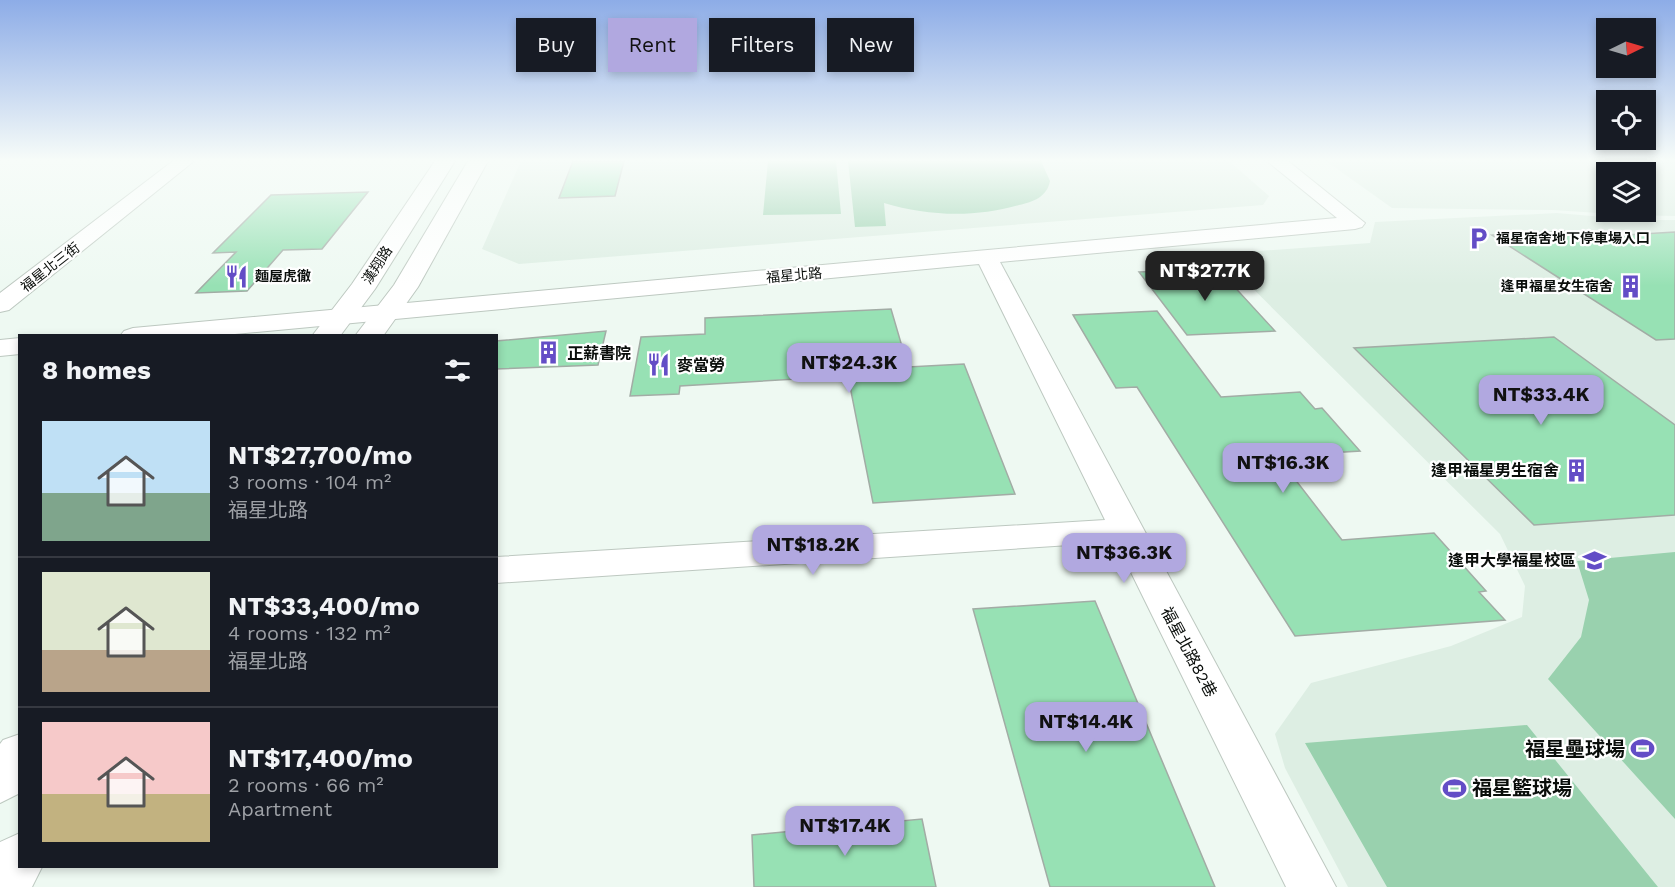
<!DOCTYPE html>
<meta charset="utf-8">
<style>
:root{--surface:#171b24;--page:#242831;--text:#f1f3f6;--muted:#9ea1a6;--line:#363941;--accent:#b1a8e0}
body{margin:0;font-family:"Work Sans","Noto Sans TC",sans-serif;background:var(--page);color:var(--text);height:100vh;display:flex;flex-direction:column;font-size:22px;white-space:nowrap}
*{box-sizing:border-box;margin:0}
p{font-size:20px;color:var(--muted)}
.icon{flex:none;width:33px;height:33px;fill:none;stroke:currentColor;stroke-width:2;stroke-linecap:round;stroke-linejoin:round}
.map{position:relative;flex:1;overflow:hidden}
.side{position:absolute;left:18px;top:334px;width:480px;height:534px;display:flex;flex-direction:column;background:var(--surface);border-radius:0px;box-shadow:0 3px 9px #0003}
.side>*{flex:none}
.banner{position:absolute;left:516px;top:18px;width:570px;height:54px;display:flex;gap:12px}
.needle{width:39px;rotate:85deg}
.tools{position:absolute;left:1596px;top:18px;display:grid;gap:12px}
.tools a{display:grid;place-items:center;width:60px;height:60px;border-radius:0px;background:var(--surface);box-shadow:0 3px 9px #0003;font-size:30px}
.price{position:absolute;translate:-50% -51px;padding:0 14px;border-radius:12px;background:var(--accent);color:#111;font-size:20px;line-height:39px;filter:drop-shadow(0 2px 3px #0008)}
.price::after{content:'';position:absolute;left:50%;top:36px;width:18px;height:14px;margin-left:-9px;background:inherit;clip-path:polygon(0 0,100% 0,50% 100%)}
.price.on{background:#222;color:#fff}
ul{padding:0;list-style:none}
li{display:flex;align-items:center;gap:18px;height:150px;padding:0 24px}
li+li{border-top:2px solid var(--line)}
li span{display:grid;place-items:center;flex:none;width:168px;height:120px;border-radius:0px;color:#555}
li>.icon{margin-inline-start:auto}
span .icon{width:72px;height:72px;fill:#fffc;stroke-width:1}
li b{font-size:26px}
h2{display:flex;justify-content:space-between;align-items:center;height:72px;padding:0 24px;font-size:26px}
.pill{padding:0 21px;border-radius:0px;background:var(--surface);box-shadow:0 3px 9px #0003;font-size:21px;line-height:54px}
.pill.on{background:var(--accent);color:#111}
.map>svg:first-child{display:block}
.built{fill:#ddeee3;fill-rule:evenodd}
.green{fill:#99d1ae}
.building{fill:#97e1b4;stroke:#a2aca5;stroke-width:1.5}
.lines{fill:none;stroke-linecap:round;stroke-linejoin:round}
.street-casing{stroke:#bdc8c0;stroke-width:2}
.secondary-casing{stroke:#bdc8c0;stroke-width:2}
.street{fill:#fff;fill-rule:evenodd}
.secondary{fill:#fff;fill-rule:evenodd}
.labels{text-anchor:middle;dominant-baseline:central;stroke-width:4.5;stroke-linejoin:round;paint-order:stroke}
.far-poi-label{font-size:14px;font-weight:bold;fill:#0a0e0b;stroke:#fff;text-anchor:start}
.far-street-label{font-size:14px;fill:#0a0e0b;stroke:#fff}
.poi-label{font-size:16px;font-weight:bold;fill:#0a0e0b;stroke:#fff;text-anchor:start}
.street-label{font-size:16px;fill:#0a0e0b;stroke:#fff}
.near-poi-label{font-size:20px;font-weight:bold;fill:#0a0e0b;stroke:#fff;text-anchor:end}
</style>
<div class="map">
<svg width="1675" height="887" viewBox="0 0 1675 887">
<rect width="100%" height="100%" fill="#eef9f2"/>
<path class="built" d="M521,161H1229L1269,196L1263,205L519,264L482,249Z
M1326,161H1675V216L1629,215L1553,210L1392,208ZM1606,172H1646V212H1606Z
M1557,213L1638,220H1675V887H1348L1285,768L1275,734L1311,683L1451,646L1522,617L1525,586L1500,534L1218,254L1370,243L1375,222Z"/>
<path class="green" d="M768,161H836L841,214L763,215Z
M848,161H1041L1050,181C1047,197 1033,202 1019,205C974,218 928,216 884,203L886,226L855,227Z
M1675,552V819L1548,679L1581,637L1589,600L1577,561Z
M1527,725L1658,887H1387L1305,743Z"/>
<path class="building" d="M573,161H624L615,196L559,198Z
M368,192L322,249L283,250L247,291L196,293L236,252L213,253L271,195Z
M1564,231L1576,238L1675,232V339L1656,340L1492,235Z
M1218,269L1275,331L1187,335L1139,272Z
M891,309L908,367L964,364L1015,494L873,503L848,376L680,386L679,394L630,396L641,337L705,334V318Z
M1157,311L1221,397L1300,392L1315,409L1322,408L1360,451L1277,456L1342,540L1434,533L1486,591L1479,592L1505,620L1295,636L1137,387L1116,388L1073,315Z
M606,331L598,365L496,369V341Z
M1554,337L1675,425V515L1534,525L1354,348Z
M1095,601L1178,799L1215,887H1050L973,609Z
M922,819L936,887H754L752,835Z"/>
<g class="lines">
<defs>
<path id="street" d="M173,161H194L9,310L0,312V293Z
M1267,161H1288L1365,223L1362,227L1355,229L1000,262L1336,887H1286L1116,542L496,583V557L1105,520L979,264L214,336H120L124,331L133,328L1337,218Z
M20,338V354L0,356V340Z"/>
<path id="secondary" d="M435,161H455L375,289L340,336H312L352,284Z
M468,161H488L418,287L383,336H355L394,285Z
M20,734V793L0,803V744L3,740Z
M20,833V867H42L32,887H0V842Z"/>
</defs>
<use href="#street" class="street-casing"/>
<use href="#secondary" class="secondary-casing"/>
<use href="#street" class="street"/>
<use href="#secondary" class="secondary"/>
</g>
<linearGradient id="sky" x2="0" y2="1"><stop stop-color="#8dace7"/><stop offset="0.56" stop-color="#f7fcf9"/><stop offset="1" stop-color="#f7fcf9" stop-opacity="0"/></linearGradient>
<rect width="1675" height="286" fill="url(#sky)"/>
<defs>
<symbol id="parking-bare" viewBox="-9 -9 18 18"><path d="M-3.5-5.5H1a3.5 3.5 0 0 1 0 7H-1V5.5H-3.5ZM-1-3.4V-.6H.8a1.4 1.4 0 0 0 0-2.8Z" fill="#634dc6" stroke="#fff" stroke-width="2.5" paint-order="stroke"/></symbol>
<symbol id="restaurant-bare" viewBox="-9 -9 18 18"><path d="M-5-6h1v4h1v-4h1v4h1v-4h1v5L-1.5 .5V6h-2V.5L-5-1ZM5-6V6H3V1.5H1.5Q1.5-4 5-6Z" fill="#634dc6" stroke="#fff" stroke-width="2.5" paint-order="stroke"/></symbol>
<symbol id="building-bare" viewBox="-9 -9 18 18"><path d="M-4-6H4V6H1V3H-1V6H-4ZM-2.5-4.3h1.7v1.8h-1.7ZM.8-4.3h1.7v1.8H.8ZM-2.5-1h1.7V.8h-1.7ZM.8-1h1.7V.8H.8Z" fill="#634dc6" stroke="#fff" stroke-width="2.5" paint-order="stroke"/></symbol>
<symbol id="university-bare" viewBox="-9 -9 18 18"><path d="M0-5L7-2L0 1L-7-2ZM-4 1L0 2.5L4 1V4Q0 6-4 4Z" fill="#634dc6" stroke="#fff" stroke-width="2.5" paint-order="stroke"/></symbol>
<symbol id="stadium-bare" viewBox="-9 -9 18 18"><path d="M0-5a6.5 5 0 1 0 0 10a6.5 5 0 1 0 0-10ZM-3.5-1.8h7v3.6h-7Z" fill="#634dc6" stroke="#fff" stroke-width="2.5" paint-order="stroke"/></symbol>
</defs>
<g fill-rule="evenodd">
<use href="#parking-bare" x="1462" y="222" width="33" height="33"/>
<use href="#restaurant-bare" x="220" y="260" width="33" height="33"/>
<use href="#building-bare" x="1614" y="270" width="33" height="33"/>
<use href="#building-bare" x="532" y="336" width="33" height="33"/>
<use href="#restaurant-bare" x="642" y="348" width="33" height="33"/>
<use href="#building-bare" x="1560" y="454" width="33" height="33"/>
<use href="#university-bare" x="1578" y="544" width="33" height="33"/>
<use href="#stadium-bare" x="1626" y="732" width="33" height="33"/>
<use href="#stadium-bare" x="1438" y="772" width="33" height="33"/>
</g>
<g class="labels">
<g class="far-poi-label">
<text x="1496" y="238">福星宿舍地下停車場入口</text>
<text x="255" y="276">麵屋虎徹</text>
<text x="1613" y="286" text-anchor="end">逢甲福星女生宿舍</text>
</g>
<g class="far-street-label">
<text transform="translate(377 265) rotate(-57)">漢翔路</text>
<text transform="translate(50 267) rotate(-38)">福星北三街</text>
<text transform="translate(794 275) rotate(-5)">福星北路</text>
</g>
<g class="poi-label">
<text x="567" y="353">正薪書院</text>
<text x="677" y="365">麥當勞</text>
<text x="1559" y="470" text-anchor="end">逢甲福星男生宿舍</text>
<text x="1576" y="560" text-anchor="end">逢甲大學福星校區</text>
</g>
<g class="street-label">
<text transform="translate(1189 652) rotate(62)">福星北路82巷</text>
</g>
<g class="near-poi-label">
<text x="1625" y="749">福星壘球場</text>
<text x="1472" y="788" text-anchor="start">福星籃球場</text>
</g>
</g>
</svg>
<div class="tools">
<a><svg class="needle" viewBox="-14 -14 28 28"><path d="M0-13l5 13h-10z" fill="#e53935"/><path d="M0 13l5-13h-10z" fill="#9ea1a6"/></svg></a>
<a><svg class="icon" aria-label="locate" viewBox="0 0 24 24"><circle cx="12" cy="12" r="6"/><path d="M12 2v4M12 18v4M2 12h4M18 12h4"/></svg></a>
<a><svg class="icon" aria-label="layers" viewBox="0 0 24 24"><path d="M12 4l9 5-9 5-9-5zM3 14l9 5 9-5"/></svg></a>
</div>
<b class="price on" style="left:1205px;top:302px">NT$27.7K</b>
<b class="price" style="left:849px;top:394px">NT$24.3K</b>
<b class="price" style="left:1541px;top:426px">NT$33.4K</b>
<b class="price" style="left:1283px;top:494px">NT$16.3K</b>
<b class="price" style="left:813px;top:576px">NT$18.2K</b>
<b class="price" style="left:1124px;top:584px">NT$36.3K</b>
<b class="price" style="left:1086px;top:753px">NT$14.4K</b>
<b class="price" style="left:845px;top:857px">NT$17.4K</b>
<div class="banner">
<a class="pill">Buy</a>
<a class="pill on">Rent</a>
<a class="pill">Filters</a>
<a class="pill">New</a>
</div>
<section class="side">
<h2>8 homes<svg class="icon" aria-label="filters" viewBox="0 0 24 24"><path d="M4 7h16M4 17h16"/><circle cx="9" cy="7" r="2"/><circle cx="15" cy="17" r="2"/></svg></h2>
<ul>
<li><span style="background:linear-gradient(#bfe0f5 60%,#7fa58c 0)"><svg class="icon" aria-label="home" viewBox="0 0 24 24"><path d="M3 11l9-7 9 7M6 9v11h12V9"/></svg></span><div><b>NT$27,700/mo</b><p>3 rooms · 104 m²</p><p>福星北路</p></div></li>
<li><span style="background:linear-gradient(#dfe7d0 65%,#b9a48a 0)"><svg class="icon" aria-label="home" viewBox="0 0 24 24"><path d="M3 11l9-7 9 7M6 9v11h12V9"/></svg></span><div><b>NT$33,400/mo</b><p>4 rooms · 132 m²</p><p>福星北路</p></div></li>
<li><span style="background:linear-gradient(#f6c9c9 60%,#c2b280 0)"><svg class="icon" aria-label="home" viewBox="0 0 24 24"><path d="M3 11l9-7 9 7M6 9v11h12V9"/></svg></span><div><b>NT$17,400/mo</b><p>2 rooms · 66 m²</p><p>Apartment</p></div></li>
</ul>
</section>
</div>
